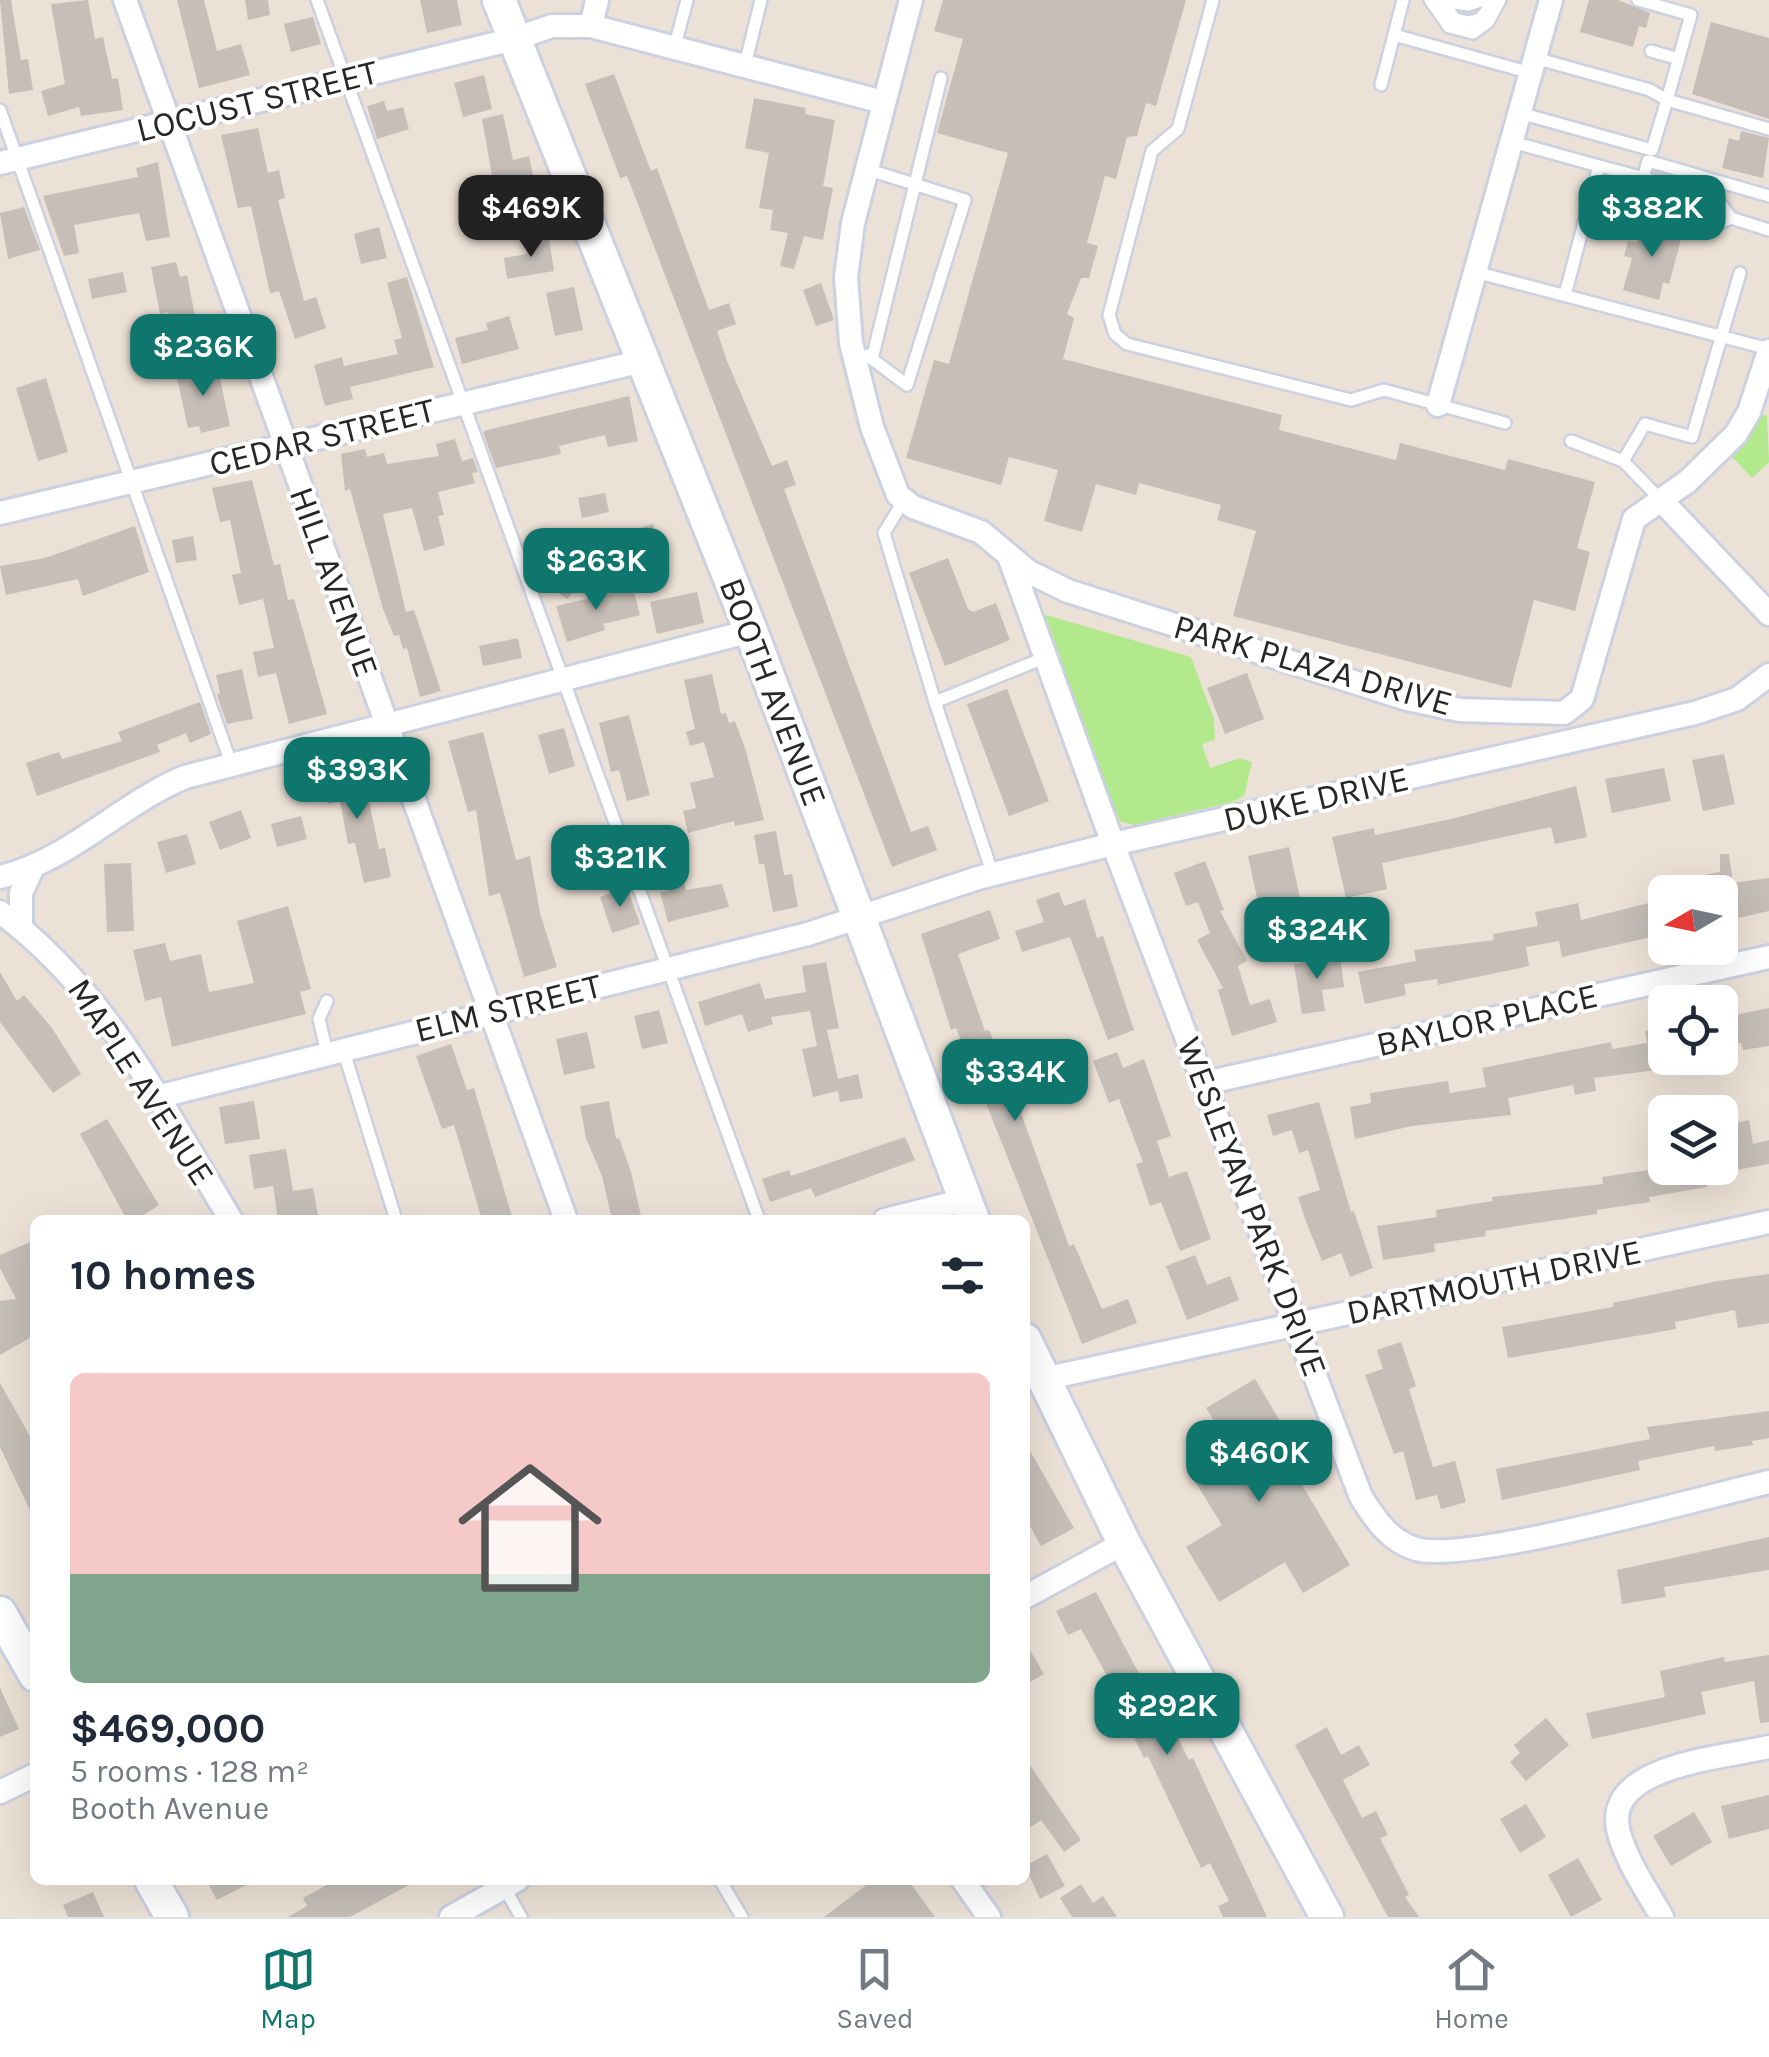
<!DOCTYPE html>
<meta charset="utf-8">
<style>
:root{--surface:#fff;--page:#f6f6f7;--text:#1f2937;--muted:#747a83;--line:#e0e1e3;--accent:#0f766e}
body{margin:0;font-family:Karla,sans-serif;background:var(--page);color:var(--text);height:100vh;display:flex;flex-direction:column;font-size:38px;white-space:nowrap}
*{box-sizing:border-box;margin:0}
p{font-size:32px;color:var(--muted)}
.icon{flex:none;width:55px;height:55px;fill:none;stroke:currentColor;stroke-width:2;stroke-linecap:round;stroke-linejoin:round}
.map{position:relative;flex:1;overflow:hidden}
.details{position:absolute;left:30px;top:1215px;width:1000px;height:670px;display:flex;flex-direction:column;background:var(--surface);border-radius:15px;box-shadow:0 10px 40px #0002}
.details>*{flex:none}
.needle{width:65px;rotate:261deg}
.buttons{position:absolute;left:1648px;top:875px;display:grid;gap:20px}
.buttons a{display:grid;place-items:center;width:90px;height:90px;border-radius:15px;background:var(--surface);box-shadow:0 10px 40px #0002;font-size:50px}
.price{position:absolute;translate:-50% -85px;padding:0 22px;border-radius:20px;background:var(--accent);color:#fff;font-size:32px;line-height:65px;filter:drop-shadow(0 2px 5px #0008)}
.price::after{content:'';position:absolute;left:50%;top:60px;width:30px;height:22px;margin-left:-15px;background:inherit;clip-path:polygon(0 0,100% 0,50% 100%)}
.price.active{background:#222;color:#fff}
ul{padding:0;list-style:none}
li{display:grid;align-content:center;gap:20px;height:530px;padding:0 40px}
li+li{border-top:2px solid var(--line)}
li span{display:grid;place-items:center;height:310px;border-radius:15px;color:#555}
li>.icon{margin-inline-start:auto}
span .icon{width:180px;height:180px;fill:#fffc;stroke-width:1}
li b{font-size:42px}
h2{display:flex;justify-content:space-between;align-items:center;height:120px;padding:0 40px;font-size:42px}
.menu{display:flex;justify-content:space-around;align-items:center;height:140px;border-top:2px solid var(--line);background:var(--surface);font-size:28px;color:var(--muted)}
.menu a{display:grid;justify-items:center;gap:5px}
.menu .active{color:var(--accent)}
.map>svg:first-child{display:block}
.green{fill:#b1e98c}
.building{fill:#c6beb7}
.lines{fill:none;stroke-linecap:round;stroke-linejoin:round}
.lane-casing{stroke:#ccd1e2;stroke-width:16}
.street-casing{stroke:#ccd1e2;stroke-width:28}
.secondary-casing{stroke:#ccd1e2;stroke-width:38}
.lane{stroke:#fff;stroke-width:11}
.street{stroke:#fff;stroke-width:22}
.secondary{stroke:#fff;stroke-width:32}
.labels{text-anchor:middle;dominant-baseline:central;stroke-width:8;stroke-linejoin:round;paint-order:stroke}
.street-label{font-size:35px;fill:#272727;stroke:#fff}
</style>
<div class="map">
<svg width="1769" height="1917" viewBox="0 0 1769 1917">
<rect width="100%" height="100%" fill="#ece1d6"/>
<path class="green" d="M1767,415L1769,462L1752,478L1731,456L1758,416Z
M1046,615L1191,657L1214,719L1215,739L1202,745L1210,768L1240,758L1252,762L1244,796L1233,802L1134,825L1115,820L1040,624Z"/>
<path class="building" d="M0,0H11L21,60L28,59L33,90L9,94Z
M88,0L95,39L103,37L112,79L118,78L123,110L81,116L79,107L48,116L41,91L65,84L51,4Z
M177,0H204L217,51L241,44L250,75L199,88Z
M245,0H268L270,15L248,20Z
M420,0H457L462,25L427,33Z
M943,0H1186L1156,106L1146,103L1137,136L1127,137L1116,179L1105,176L1087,243L1098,246L1089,278H1081L1067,314L1074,318L1063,359L1282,415L1279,430L1396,460L1400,443L1505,470L1508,459L1595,482L1577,548L1590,552L1575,611L1534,600L1511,688L1233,616L1256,531L1217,520L1221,505L1139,483L1136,495L1096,484L1082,532L1044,521L1058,470L1009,457L1001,485L906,458L934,360L949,364L1008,153L937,133L963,39L934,31Z
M1589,0H1618L1650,13L1646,28L1639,26L1633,47L1580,32Z
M313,17L321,44L291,52L284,24Z
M1711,22L1769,38V119L1692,94Z
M614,74L651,171L657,168L709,310L729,303L736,324L717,331L727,361L772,466L787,460L796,485L784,489L911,832L928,826L937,850L892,867L627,176L620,178L585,84Z
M484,75L492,109L463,117L454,83Z
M754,98L806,108L805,114L835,120L823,186L833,188L823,240L804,236L794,269L780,266L788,233L770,230L773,210L759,208L769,153L745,148Z
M384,101L387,111L403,107L409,129L377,139L367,106Z
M503,114L513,160L529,156L536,189L496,198L482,119Z
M258,128L268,173L279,170L285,198L278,200L304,301L316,297L326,328L295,339L279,291L270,293L251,206L238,208L221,135Z
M1741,131L1769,138L1763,178L1722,168L1729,138L1739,141Z
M158,162L170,237L146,241L139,213L74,225L79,253L64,256L43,196L138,177L136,168Z
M24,207L40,250L8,259L0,213Z
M1643,221L1683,232L1669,284L1663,282L1659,300L1623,290L1632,258L1624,256L1628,241L1637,243Z
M379,227L387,258L361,264L354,234Z
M549,238L554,271L507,279L504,258L527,254L525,242Z
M176,262L180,277L187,275L195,316L200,315L204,336L175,342L168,312L160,314L151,267Z
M123,272L127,292L92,299L88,279Z
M407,277L434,367L350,387L353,399L325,406L314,365L342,357L344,366L398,354L394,340L402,338L387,283Z
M821,283L834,320L816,326L803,290Z
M574,287L583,330L555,336L546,293Z
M509,316L519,349L462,364L455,338L488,330L486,323Z
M217,364L230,426L201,433L199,426L188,428L176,373Z
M46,378L68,452L38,461L16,388Z
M629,396L638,441L608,447L605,435L559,446L561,454L496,468L483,432L487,430Z
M455,439L462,461L473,458L478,472L472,473L475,483L438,492L444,515L438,516L445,545L424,551L412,508L383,514L406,612L414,610L441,691L420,697L407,648L403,649L399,635L394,636L383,609L350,489L345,491L341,454L365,449L367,457L384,453L387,464L439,456L436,444Z
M252,480L274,565L280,564L288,600L294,599L327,714L289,724L276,673L258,677L253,652L274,648L263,599L239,605L232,575L241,573L230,520L220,522L212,488Z
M605,493L609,512L582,518L578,498Z
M653,524L666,567L628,579L615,535Z
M135,526L149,572L83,596L78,579L6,595L0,566L45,558Z
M193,536L197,560L176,563L172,540Z
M948,558L968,609L973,612L996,603L1010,640L945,666L909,573Z
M563,564L583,578L567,599L548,585Z
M633,588L640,615L603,624L605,630L567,642L556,606Z
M697,592L704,623L657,634L650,602Z
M518,638L522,658L483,666L479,646Z
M242,669L253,719L227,724L217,695L220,693L216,675Z
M1247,673L1264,719L1225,734L1207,688Z
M712,674L721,714L726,713L729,723L735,721L746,751L764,820L735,826L734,821L688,833L683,811L696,808L690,783L714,777L704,742L690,746L686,732L695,729L684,680Z
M1007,689L1049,801L1009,816L967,704Z
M200,702L211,734L190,743L186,733L157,745L160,752L37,796L26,763L59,752L62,759L122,741L118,732Z
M629,715L650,795L627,801L619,770L611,772L599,723Z
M564,728L575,766L549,774L538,735Z
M483,732L516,860L530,856L540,913L557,967L524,977L500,893L489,896L476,810L468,812L448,741Z
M1724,754L1735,804L1703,811L1692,760Z
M351,763L361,804L369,802L379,849L385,848L391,877L364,883L355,843L348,844L340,801L328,804L320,771Z
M1664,768L1671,801L1612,813L1605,779Z
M1576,786L1587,837L1555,844L1551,827L1382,863L1387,889L1346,898L1332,837L1374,828L1375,835L1451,819Z
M241,810L251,838L220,850L209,822Z
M301,816L307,839L277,847L271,824Z
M776,831L784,875L792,874L798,907L773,912L764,864H759L754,835Z
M187,834L196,864L166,873L157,842Z
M1289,847L1302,907L1261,916L1248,856Z
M1720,854H1729L1733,883L1769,878V911L1720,922V892H1660V884L1720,872Z
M1205,861L1224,910L1220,911L1247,961L1238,966L1250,1005L1270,999L1277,1022L1232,1036L1218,990L1223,988L1197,940L1210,933L1198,902L1186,906L1174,873Z
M131,863L134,931L107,932L104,864Z
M683,878L686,890L722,884L729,907L668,922L660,892L668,891L666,882Z
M627,887L640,924L612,933L600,897Z
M1059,892L1064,906L1085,899L1097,938L1103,936L1134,1030L1108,1040L1070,937L1022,952L1015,931L1044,922L1036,900Z
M1665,899V934L1562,957L1559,941L1526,947L1529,966L1438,985L1437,979L1404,984L1406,995L1365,1004L1358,972L1416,961L1414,950L1494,940L1493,934L1538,926L1535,912L1578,903L1581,920Z
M288,906L311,989L300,992L306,1014L172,1047L161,997L145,1001L133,950L165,943L170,961L201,954L209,992L254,983L237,921Z
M990,910L1000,939L958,954L985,1031L989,1030L1008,1077L1069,1246L1074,1244L1102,1309L1128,1299L1137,1323L1082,1344L956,1028L951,1030L921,934Z
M1340,956L1344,987L1322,990L1325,1011L1302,1014L1294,964Z
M826,962L839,1028L827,1030L838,1079L858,1074L863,1098L840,1102L838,1091L813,1097L802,1049L817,1046L810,1011L771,1017L773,1024L748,1032L742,1014L705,1026L698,1002L760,983L765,999L806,992L802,966Z
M0,972L17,1001L24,995L52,1028L81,1074L53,1093L0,1022Z
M1769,1008V1046L1743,1050L1741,1043L1720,1046V1018Z
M659,1010L668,1043L642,1049L634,1016Z
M1665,1028V1069L1594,1078L1596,1091L1575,1095L1573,1085L1508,1098L1511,1115L1412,1126L1355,1139L1350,1107L1371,1103L1370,1093L1448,1081L1450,1093L1486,1087L1482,1068L1611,1042L1612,1049L1647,1043L1645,1031Z
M587,1032L595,1068L564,1075L556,1039Z
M451,1044L467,1090L474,1088L513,1220H482L454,1125L442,1129L428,1090L416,1056Z
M1117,1052L1123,1068L1144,1059L1171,1136L1157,1141L1169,1177L1187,1171L1211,1239L1180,1251L1161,1202L1150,1206L1136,1164L1143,1162L1119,1099L1109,1103L1093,1061Z
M254,1101L260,1139L225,1144L219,1107Z
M609,1101L616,1139L619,1138L631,1172L642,1220H612L602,1176L586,1138L580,1106Z
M1319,1102L1351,1212L1354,1211L1373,1268L1350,1277L1341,1253L1322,1261L1305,1219L1298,1197L1320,1190L1308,1150L1299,1153L1292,1130L1273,1136L1267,1115Z
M107,1119L159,1205L136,1220H127L80,1134Z
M1749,1120L1753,1144L1769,1140V1164L1720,1173V1126Z
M905,1137L915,1160L815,1197L811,1188L770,1202L762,1179L789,1170L791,1176Z
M286,1149L293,1191L313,1188L319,1220H278L273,1186L254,1189L249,1155Z
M1662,1168H1703L1707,1187L1649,1197L1650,1202L1597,1210V1214L1485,1231L1486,1236L1434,1244L1435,1252L1383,1260L1377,1226L1437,1217L1436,1210L1493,1201L1492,1197L1603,1184L1602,1177Z
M35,1240V1335L0,1355V1301L16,1299L0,1268V1255Z
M1195,1255L1207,1285L1230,1276L1239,1300L1187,1320L1166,1266Z
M1769,1274V1323L1738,1328L1735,1310L1675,1322L1676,1329L1508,1358L1502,1327L1613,1307V1303L1718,1281Z
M1401,1342L1416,1386L1409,1389L1433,1467L1455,1461L1466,1502L1441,1509L1437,1495L1416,1500L1403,1451L1394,1454L1365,1375L1383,1369L1377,1350Z
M1255,1379L1287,1433L1275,1440L1350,1565L1303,1593L1285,1562L1219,1602L1186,1547L1222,1525L1191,1475L1232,1450L1206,1408Z
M0,1383L35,1445V1521L0,1447Z
M1769,1411V1438L1752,1441L1753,1445L1715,1451L1714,1446L1638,1461L1640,1470L1502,1500L1496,1469L1650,1439L1647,1427Z
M1025,1442L1074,1528L1041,1546L1025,1517Z
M1769,1537V1570L1664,1587L1666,1597L1622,1604L1617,1570Z
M1096,1592L1157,1708L1162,1706L1189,1760L1193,1758L1267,1917H1223L1218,1906L1229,1901L1210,1863L1201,1868L1148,1756L1144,1758L1127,1723L1133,1720L1118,1688L1115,1690L1081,1629L1068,1635L1056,1611Z
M1025,1642L1044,1674L1025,1685Z
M1769,1655V1722L1760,1723L1754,1681L1701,1692L1706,1714L1592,1739L1586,1713L1665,1697L1660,1671L1724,1657L1725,1662Z
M0,1688L19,1729L0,1737Z
M1546,1718L1569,1745L1526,1781L1510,1762L1520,1753L1514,1745Z
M1327,1727L1341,1755L1359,1745L1370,1765L1343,1780L1362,1818L1376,1811L1388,1835L1380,1838L1409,1895L1405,1897L1419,1917H1388L1295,1745Z
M1025,1758L1081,1840L1064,1852L1041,1820L1025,1831Z
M1769,1795V1829L1729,1839L1721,1806Z
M1526,1804L1546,1837L1520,1853L1500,1819Z
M1694,1812L1712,1842L1671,1866L1653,1836Z
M1047,1854L1065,1886L1040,1899L1025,1866Z
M1578,1858L1602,1900L1571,1917L1548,1875Z
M206,1880H256L217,1900Z
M336,1880H418L350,1917H288L307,1906L303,1898Z
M873,1880H908L935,1917H824Z
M1081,1884L1093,1903L1103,1896L1117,1917H1072L1060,1898Z
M93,1892L104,1917H68L63,1905Z"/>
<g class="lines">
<defs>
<path id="lane" d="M317,0L759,1220
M1213,0L1178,129L1152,151L1109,315L1115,334L1127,344L1351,400L1384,390L1505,423
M1430,0L1449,27L1473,33L1488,22L1500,0
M1443,0L1454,18C1474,26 1484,20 1492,0
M1638,0L1691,15L1667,100L1769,129
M1443,1L1468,5L1484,0
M1394,35L1531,73
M674,49L687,0
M1651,51L1679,59
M745,65L761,0
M1381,85L1403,0
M0,110L232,766
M1520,113L1652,150L1667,100L1650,90L1535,58
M1512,142L1599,166L1565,295
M1599,166L1716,197L1731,218
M866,169L965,200L907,385L872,359
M1643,178L1648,161L1769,196
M1591,196L1711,227L1731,218L1769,230
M1475,272L1769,349
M867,355L872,359L941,78
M1571,441L1623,461L1661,500
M1623,461L1645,424L1692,437L1740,273
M904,500L884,533L935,702
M993,875L935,702L1044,658
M327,1001L319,1019L327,1053
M343,1049L396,1220
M720,1880L742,1917
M504,1887L521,1917"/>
<path id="street" d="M125,0L566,1220
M911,0L853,223L846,277L851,343L872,427L898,495L913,507L981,532L1029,572L1068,591L1407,699L1460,710L1564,713L1582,699L1634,519L1688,481L1736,434L1749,412L1769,351
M591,26L597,0
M0,163L514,39L552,26H591L883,102
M1438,405L1551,0
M1661,500L1769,614
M0,513L643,361
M1010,559L1113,844L1361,1497C1375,1519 1389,1541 1416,1549C1466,1564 1704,1497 1769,1482
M0,877C67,862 122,803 185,777L751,631
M0,912C106,990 164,1109 231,1220
M21,927V893L33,867
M1205,1083L1769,957
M157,1097L808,934L978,878L1113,844L1695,713L1737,699L1769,675
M885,1220L965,1200
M1043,1379L1769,1222
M1025,1597L1124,1543
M0,1792L35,1775
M963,1880L989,1917
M451,1917L517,1880
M1662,1917C1647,1891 1627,1862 1619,1833C1600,1765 1723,1758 1769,1747"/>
<path id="secondary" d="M499,0L751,631L973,1220
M1025,1340L1124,1543L1327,1917
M0,1613L35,1675
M151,1880L172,1917"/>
</defs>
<use href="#lane" class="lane-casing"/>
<use href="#street" class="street-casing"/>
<use href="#secondary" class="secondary-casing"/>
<use href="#lane" class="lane"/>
<use href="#street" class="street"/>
<use href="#secondary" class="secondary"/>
</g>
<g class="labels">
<g class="street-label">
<text transform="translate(257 101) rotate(-14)">LOCUST STREET</text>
<text transform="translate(322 437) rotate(-14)">CEDAR STREET</text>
<text transform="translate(334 582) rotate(70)">HILL AVENUE</text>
<text transform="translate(1313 665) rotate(16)">PARK PLAZA DRIVE</text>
<text transform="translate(773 692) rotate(69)">BOOTH AVENUE</text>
<text transform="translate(1316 799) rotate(-13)">DUKE DRIVE</text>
<text transform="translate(508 1008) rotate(-14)">ELM STREET</text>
<text transform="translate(1487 1020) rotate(-13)">BAYLOR PLACE</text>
<text transform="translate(141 1082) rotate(57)">MAPLE AVENUE</text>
<text transform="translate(1252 1207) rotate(69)">WESLEYAN PARK DRIVE</text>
<text transform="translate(1494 1282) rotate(-12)">DARTMOUTH DRIVE</text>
</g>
</g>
</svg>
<div class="buttons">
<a><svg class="needle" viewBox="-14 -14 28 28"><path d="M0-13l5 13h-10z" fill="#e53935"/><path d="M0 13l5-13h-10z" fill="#747a83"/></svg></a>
<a><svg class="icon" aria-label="locate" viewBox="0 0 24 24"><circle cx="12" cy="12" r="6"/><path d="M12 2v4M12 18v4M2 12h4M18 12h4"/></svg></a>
<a><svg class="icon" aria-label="layers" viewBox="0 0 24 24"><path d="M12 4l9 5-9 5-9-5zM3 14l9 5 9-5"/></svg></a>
</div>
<b class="price active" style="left:531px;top:260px">$469K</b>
<b class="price" style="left:1652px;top:260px">$382K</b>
<b class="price" style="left:203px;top:399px">$236K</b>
<b class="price" style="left:596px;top:613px">$263K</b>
<b class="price" style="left:357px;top:822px">$393K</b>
<b class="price" style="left:620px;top:910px">$321K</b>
<b class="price" style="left:1317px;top:982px">$324K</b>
<b class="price" style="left:1015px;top:1124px">$334K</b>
<b class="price" style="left:1259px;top:1505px">$460K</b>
<b class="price" style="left:1167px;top:1758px">$292K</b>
<section class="details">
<h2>10 homes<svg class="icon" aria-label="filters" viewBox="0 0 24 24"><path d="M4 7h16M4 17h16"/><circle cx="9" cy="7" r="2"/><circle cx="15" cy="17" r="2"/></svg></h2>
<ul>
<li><span style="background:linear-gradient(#f6c9c9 65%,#7fa58c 0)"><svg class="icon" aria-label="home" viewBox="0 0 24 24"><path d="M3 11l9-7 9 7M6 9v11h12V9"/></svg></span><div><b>$469,000</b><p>5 rooms · 128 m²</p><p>Booth Avenue</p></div></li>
</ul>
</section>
</div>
<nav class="menu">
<a class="active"><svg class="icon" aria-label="map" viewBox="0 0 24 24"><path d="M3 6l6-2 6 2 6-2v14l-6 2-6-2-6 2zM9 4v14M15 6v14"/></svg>Map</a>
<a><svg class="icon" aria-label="saved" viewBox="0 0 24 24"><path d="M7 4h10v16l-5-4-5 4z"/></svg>Saved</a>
<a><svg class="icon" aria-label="home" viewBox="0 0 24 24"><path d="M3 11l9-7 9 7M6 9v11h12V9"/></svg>Home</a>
</nav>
